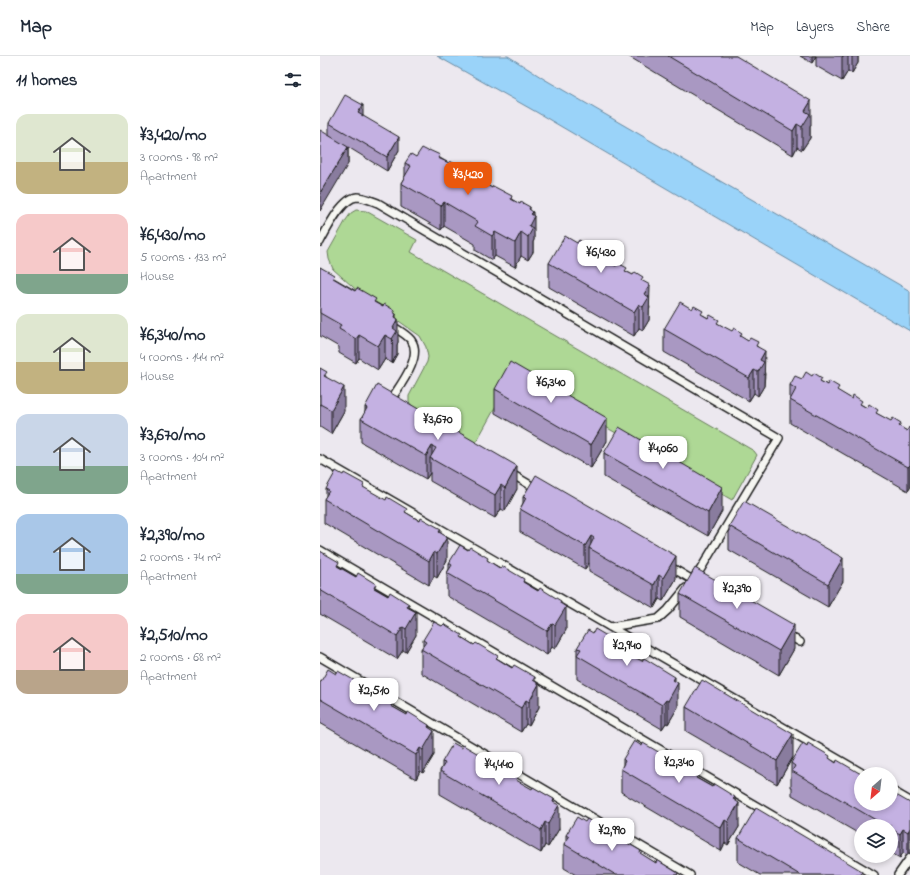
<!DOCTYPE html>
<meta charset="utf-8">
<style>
:root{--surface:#fff;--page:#f2f2f3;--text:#1f2937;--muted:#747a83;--line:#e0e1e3;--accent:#ea580c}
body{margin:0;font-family:"Indie Flower",sans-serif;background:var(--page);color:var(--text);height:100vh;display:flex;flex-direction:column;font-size:15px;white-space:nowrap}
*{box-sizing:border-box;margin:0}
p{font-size:13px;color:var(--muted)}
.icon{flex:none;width:22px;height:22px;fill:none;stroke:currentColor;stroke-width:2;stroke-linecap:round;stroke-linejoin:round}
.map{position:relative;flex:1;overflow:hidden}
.panel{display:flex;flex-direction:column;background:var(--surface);width:320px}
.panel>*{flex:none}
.needle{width:26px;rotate:208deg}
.tools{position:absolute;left:534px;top:711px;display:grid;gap:8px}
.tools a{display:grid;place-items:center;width:44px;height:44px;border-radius:50%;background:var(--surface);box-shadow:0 2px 6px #0003;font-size:20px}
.price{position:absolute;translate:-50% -34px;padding:0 9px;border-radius:8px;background:#fff;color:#222;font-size:13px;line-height:26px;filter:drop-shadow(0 1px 2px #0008)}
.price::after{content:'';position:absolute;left:50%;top:24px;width:12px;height:9px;margin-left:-6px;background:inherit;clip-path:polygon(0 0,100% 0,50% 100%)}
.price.on{background:var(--accent);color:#fff}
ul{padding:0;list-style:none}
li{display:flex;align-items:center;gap:12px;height:100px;padding:0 16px}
li span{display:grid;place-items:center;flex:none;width:112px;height:80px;border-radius:12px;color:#555}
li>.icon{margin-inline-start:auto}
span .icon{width:48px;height:48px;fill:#fffc;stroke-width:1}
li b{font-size:17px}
h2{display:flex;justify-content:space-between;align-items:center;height:48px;padding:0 16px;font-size:17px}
header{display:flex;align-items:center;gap:24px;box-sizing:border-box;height:56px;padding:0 20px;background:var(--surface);border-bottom:1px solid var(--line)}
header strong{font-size:19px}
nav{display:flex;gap:22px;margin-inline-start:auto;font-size:14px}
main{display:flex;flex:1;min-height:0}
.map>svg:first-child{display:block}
.green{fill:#aed895;stroke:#657a58}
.water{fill:#9ad3f9;stroke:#688aa1}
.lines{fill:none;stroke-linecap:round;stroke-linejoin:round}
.lane-casing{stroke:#1c1c1c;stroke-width:10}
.lane{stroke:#f6f6f2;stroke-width:7}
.wall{fill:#a998c2;stroke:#1c1c1c}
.shaded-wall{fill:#897c9e;stroke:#1c1c1c}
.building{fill:#c4b1e2;stroke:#1c1c1c}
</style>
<header>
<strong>Map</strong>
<nav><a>Map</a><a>Layers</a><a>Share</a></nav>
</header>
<main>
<section class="panel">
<h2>11 homes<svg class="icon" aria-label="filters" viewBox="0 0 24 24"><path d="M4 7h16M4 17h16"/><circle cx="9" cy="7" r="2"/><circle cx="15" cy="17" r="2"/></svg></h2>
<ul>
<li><span style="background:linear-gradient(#dfe7d0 60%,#c2b280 0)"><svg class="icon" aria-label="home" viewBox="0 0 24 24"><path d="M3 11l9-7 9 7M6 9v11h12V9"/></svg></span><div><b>¥3,420/mo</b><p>3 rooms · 98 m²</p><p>Apartment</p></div></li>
<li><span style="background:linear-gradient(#f6c9c9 75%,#7fa58c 0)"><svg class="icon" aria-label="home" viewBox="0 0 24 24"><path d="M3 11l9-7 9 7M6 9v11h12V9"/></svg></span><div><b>¥6,430/mo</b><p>5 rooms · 133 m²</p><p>House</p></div></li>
<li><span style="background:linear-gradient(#dfe7d0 60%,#c2b280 0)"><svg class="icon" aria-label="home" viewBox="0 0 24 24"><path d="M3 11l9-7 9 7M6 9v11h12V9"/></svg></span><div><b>¥6,340/mo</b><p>4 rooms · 144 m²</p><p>House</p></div></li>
<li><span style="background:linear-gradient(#c9d6e8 65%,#7fa58c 0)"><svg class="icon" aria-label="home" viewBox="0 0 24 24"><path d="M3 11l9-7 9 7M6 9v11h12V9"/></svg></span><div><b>¥3,670/mo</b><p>3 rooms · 104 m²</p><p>Apartment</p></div></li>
<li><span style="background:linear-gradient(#a9c7e8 75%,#7fa58c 0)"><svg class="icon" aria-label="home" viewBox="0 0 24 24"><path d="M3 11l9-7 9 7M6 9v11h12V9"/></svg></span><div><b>¥2,390/mo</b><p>2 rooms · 74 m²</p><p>Apartment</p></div></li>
<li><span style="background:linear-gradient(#f6c9c9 70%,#b9a48a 0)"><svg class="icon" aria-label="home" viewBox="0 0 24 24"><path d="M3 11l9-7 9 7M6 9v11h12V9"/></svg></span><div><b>¥2,510/mo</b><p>2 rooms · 68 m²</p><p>Apartment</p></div></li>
</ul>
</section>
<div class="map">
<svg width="590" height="819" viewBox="0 0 590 819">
<rect width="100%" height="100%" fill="#ece8ef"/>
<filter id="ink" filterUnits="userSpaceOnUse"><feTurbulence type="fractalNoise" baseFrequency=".025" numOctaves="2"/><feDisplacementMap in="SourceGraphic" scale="8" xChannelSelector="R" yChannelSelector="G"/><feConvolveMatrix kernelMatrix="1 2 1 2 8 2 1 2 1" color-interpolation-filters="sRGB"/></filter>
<g filter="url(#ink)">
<path class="green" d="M36,154L46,155L97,184L91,196L434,395L437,399L412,444L194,318L155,388L97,355L89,346V340L107,306L108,301L106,291L100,280L42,239L13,213L9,203L8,196L26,164L31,157Z"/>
<path class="water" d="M117,0H188L224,23L590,235V275L218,57Z"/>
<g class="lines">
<defs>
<path id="lane" d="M0,186C7,173 22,142 37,141C44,141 52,145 58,147L459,382L379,516L373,522
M71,269C78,274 86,278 91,284C103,300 81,328 72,342L76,346
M0,403L544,718
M190,417L217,433
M0,494L554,819
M349,510L376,526
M290,571L338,563L348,554L366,532
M466,578L480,586
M0,601L370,819
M571,734L590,745
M578,819L590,802"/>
</defs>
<use href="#lane" class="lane-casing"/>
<use href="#lane" class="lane"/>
</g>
<path class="wall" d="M308,0H416L491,68L490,71V82L482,94L477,91L473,99Z
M480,0H538V7L532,17L528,15L522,25L496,10V0L492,7Z
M43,60L79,94L67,115L28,91V108L9,79V67Z
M96,101L120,102L210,154L213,159L214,184L213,186V196L208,204L201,200L195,211L175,200L172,204L155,194V188L124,170L121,174L81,151V127L85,120V107Z
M257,187L323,225L330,252L329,254V264L323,274L319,272L314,280L229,231V207Z
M0,211L14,222L74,257L76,262L78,286L77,289V298L72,307L65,303L58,314L39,302L36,307L19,297V291L0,280Z
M383,259L438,291L445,318L444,330L438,340L434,337L429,345L344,296V273Z
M0,312L7,322L24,355L11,378L0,371Z
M482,323L502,326L587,375L590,372V432L588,435L470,367V329Z
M175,333L287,385L271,412L175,357Z
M45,351L197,433L185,455L181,453L175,462L110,425V417L106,423L41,386V363L45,357Z
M284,397L402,455L388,480L284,421Z
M44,432L121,477L127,504L117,522L114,520L109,529L4,467V443L6,440V433Z
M203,441L356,523L343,545L339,543L334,552L269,515V507L265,513L200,476V453L203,447Z
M409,470L523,525L508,551L409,494Z
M0,495L19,511L89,552L96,579L86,596L83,594L77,603L0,558Z
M168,505L241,548L246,574L235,593L232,591L227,599L127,540V517L129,513V507Z
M360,538L474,593L459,619L360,561Z
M142,582L215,625L219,651L209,670L206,668L201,676L101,617V593L103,590V584Z
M257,592L309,598L355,625L358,651L348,668L346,667L342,673L257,623Z
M0,627L37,630L109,672L114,699L103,717L100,715L96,723L0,667Z
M366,651L473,701L457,728L366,675Z
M342,702L415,744L419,771L408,789L405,787L401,795L301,736V713L303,709V703Z
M510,703L541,748L590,747L588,799L583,797L580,802L571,797V770H541V779L472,739V731H471V707Z
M162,704L234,747L239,773L228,791L225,789L221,797L120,738V715L122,711V706Z
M285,778L336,807L358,819H256L244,812V788L246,785V779Z
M418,782L542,819H440L418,806Z"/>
<path class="shaded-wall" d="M492,0H496L492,7Z
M523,0H528V15L522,25V1Z
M532,0H538V7L532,17Z
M491,45V68L490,71V82L482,94V71L485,55Z
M43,49V63L38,57Z
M477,68V91L473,99V75Z
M79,81V94L67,115V101Z
M28,91V108L0,155V137Z
M124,146V170L121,174V150Z
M210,151V167L211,158L213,156V163L214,160V184L213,186V196L208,204V181L209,153Z
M175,176V200L172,204V180Z
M201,176V200L195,211V187Z
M330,229L329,264L323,274V251L324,238Z
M319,248V272L314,280V256Z
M74,254V270L75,261L76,258V266L78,263V286L77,289V298L72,307L73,256Z
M39,279V302L36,307V283Z
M65,279V303L58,314V290Z
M445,295L444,330L438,340V316L440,304Z
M434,314V337L429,345V322Z
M24,331V355L11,378V354Z
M287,362V385L271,412V389Z
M112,390V403L110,402V417L106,423V400Z
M590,409V432L588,435V411Z
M197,410V433L185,455V432Z
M181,429V453L175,462V439Z
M402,431V455L388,480V457Z
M121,473V492L127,481V504L117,522V498L119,476Z
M271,480V493L269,492V507L265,513V490Z
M114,496V520L109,529V505Z
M356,500V523L343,545V522Z
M523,502V525L508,551V528Z
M339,519V543L334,552V529Z
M241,545V558L246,551V574L235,593V569L240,547Z
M89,548V567L96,556V579L86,596V573L87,551Z
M232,568V591L227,599V575Z
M474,569V593L459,619V595Z
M83,571V594L77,603V580Z
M215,621V635L219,628V651L209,670V646L213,624Z
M355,621V632L358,627V651L348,668V645L353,624Z
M206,644V668L201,676V652Z
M346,644V667L342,673V649Z
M109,669V683L114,675V699L103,717V694L108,671Z
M473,678V701L457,728V705Z
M100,692V715L96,723V699Z
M415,741V755L419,747V771L408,789V766L413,743Z
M234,743V757L239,749V773L228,791V768L233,746Z
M405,764V787L401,795V772Z
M225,766V789L221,797V774Z
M590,772V796L588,799V776Z
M583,773V797L580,802V778Z"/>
<path class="building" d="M348,0H416L491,45L485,55L490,58L482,71L477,68L473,75Z
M25,39L43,49L38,57L79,81L67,101L9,67Z
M0,74L28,91L0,137Z
M102,92L108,95L109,94L120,99L118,102L129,107L130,105L150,117L149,119L172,132L173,130L192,140L191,143L200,148L201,146L210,151L209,153L213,156L211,158L214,160L209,170L213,172L208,181L201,176L195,187L175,176L172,180L155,170L158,166L124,146L121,150L81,127L91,110L85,107L91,98L96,101Z
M245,180L257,187L259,184L268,189L266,192L273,196L275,193L284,198L282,202L296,210L298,207L307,212L305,215L313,219L315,216L323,221L321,224L330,229L324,238L329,241L323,251L319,248L314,256L229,207Z
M0,211L14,219L13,222L35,235L37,232L56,243L54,246L63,251L64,248L74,254L73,256L76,258L75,261L78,263L73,272L77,275L72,283L65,279L58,290L39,279L36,283L19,273L21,269L0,257Z
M360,246L372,253L374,250L383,255L381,258L388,262L390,259L399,264L397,267L412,275L414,272L422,277L420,280L428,285L430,282L438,286L436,290L445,295L440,304L444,306L438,316L434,314L429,322L344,273Z
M190,306L287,362L271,389L175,333Z
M0,312L7,316L4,320L24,331L11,354L0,348Z
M486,316L492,320L494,317L502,322L500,325L507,329L509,325L519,331L517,334L532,343L533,339L542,345L540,348L547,352L549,348L558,354L556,357L571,365L573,362L581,367L579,370L587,375L589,371L590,372V409L588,411L470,344L476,333L470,329L475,320L482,323Z
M57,329L197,410L185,432L181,429L175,439L110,402L116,392L112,390L106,400L41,363L47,352L45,351Z
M299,371L402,431L388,457L284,397Z
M16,415L23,419L24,417L44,428L43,431L66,444L67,441L87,453L85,456L100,465L101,462L121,473L119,476L127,481L117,498L114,496L109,505L4,443L9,435L6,433Z
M216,419L356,500L343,522L339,519L334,529L269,492L274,482L271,480L265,490L200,453L206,442L203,441Z
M424,445L523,502L508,528L409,470Z
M140,489L148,494L150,491L168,502L167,504L181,513L182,510L204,523L203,526L218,535L220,532L241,545L240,547L246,551L235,569L232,568L227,575L127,517L132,509L129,507Z
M0,495L19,506L17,510L36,521L38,517L56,528L54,532L68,540L70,536L89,548L87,551L96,556L86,573L83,571L77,580L0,534Z
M375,512L474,569L459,595L360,538Z
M114,566L122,570L124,568L142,579L141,581L154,589L156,587L178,600L176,602L192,612L194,609L215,621L213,624L219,628L209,646L206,644L201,652L101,593L106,586L103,584Z
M275,573L309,593L307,597L322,605L324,602L355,621L353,624L358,627L348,645L346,644L342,649L257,599L261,593L257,592L268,574L273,577Z
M8,613L16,618L18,615L37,626L35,629L49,637L50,634L72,647L71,650L87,659L88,656L109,669L108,671L114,675L103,694L100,692L96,699L0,643V627Z
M382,624L473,678L457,705L366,651Z
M314,685L322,690L323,687L342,698L340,701L354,709L356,706L378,719L376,722L392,731L394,728L415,741L413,743L419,747L408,766L405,764L401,772L301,713L305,705L303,703Z
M133,687L142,692L143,689L162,700L160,703L174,711L175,708L197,721L196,724L212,733L213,731L234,743L233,746L239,749L228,768L225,766L221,774L120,715L125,707L122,706Z
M483,687L487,690L488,687L510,700L509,702L516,707L517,704L541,718V748H571V736L590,747V772L588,776L583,773L580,778L571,773V770H566L472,715L475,710L471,707Z
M436,752L542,815L540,819H480L418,782Z
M257,761L265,766L267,763L285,774L284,776L298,785L299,782L321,795L320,797L336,807L337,804L358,817L357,819H296L244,788L249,781L246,779Z"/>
</g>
</svg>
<div class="tools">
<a><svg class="needle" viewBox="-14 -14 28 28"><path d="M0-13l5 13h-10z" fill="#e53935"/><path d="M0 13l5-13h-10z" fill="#747a83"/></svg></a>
<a><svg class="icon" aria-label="layers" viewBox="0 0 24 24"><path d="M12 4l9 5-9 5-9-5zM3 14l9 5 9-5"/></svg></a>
</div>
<b class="price on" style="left:148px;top:140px">¥3,420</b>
<b class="price" style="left:281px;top:218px">¥6,430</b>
<b class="price" style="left:231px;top:348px">¥6,340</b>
<b class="price" style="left:118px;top:385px">¥3,670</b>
<b class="price" style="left:343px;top:414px">¥4,060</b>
<b class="price" style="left:417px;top:554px">¥2,390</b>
<b class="price" style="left:307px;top:611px">¥2,940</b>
<b class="price" style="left:54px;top:656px">¥2,510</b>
<b class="price" style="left:359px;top:728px">¥2,340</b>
<b class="price" style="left:179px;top:730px">¥4,440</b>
<b class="price" style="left:292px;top:796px">¥2,990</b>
</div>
</main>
